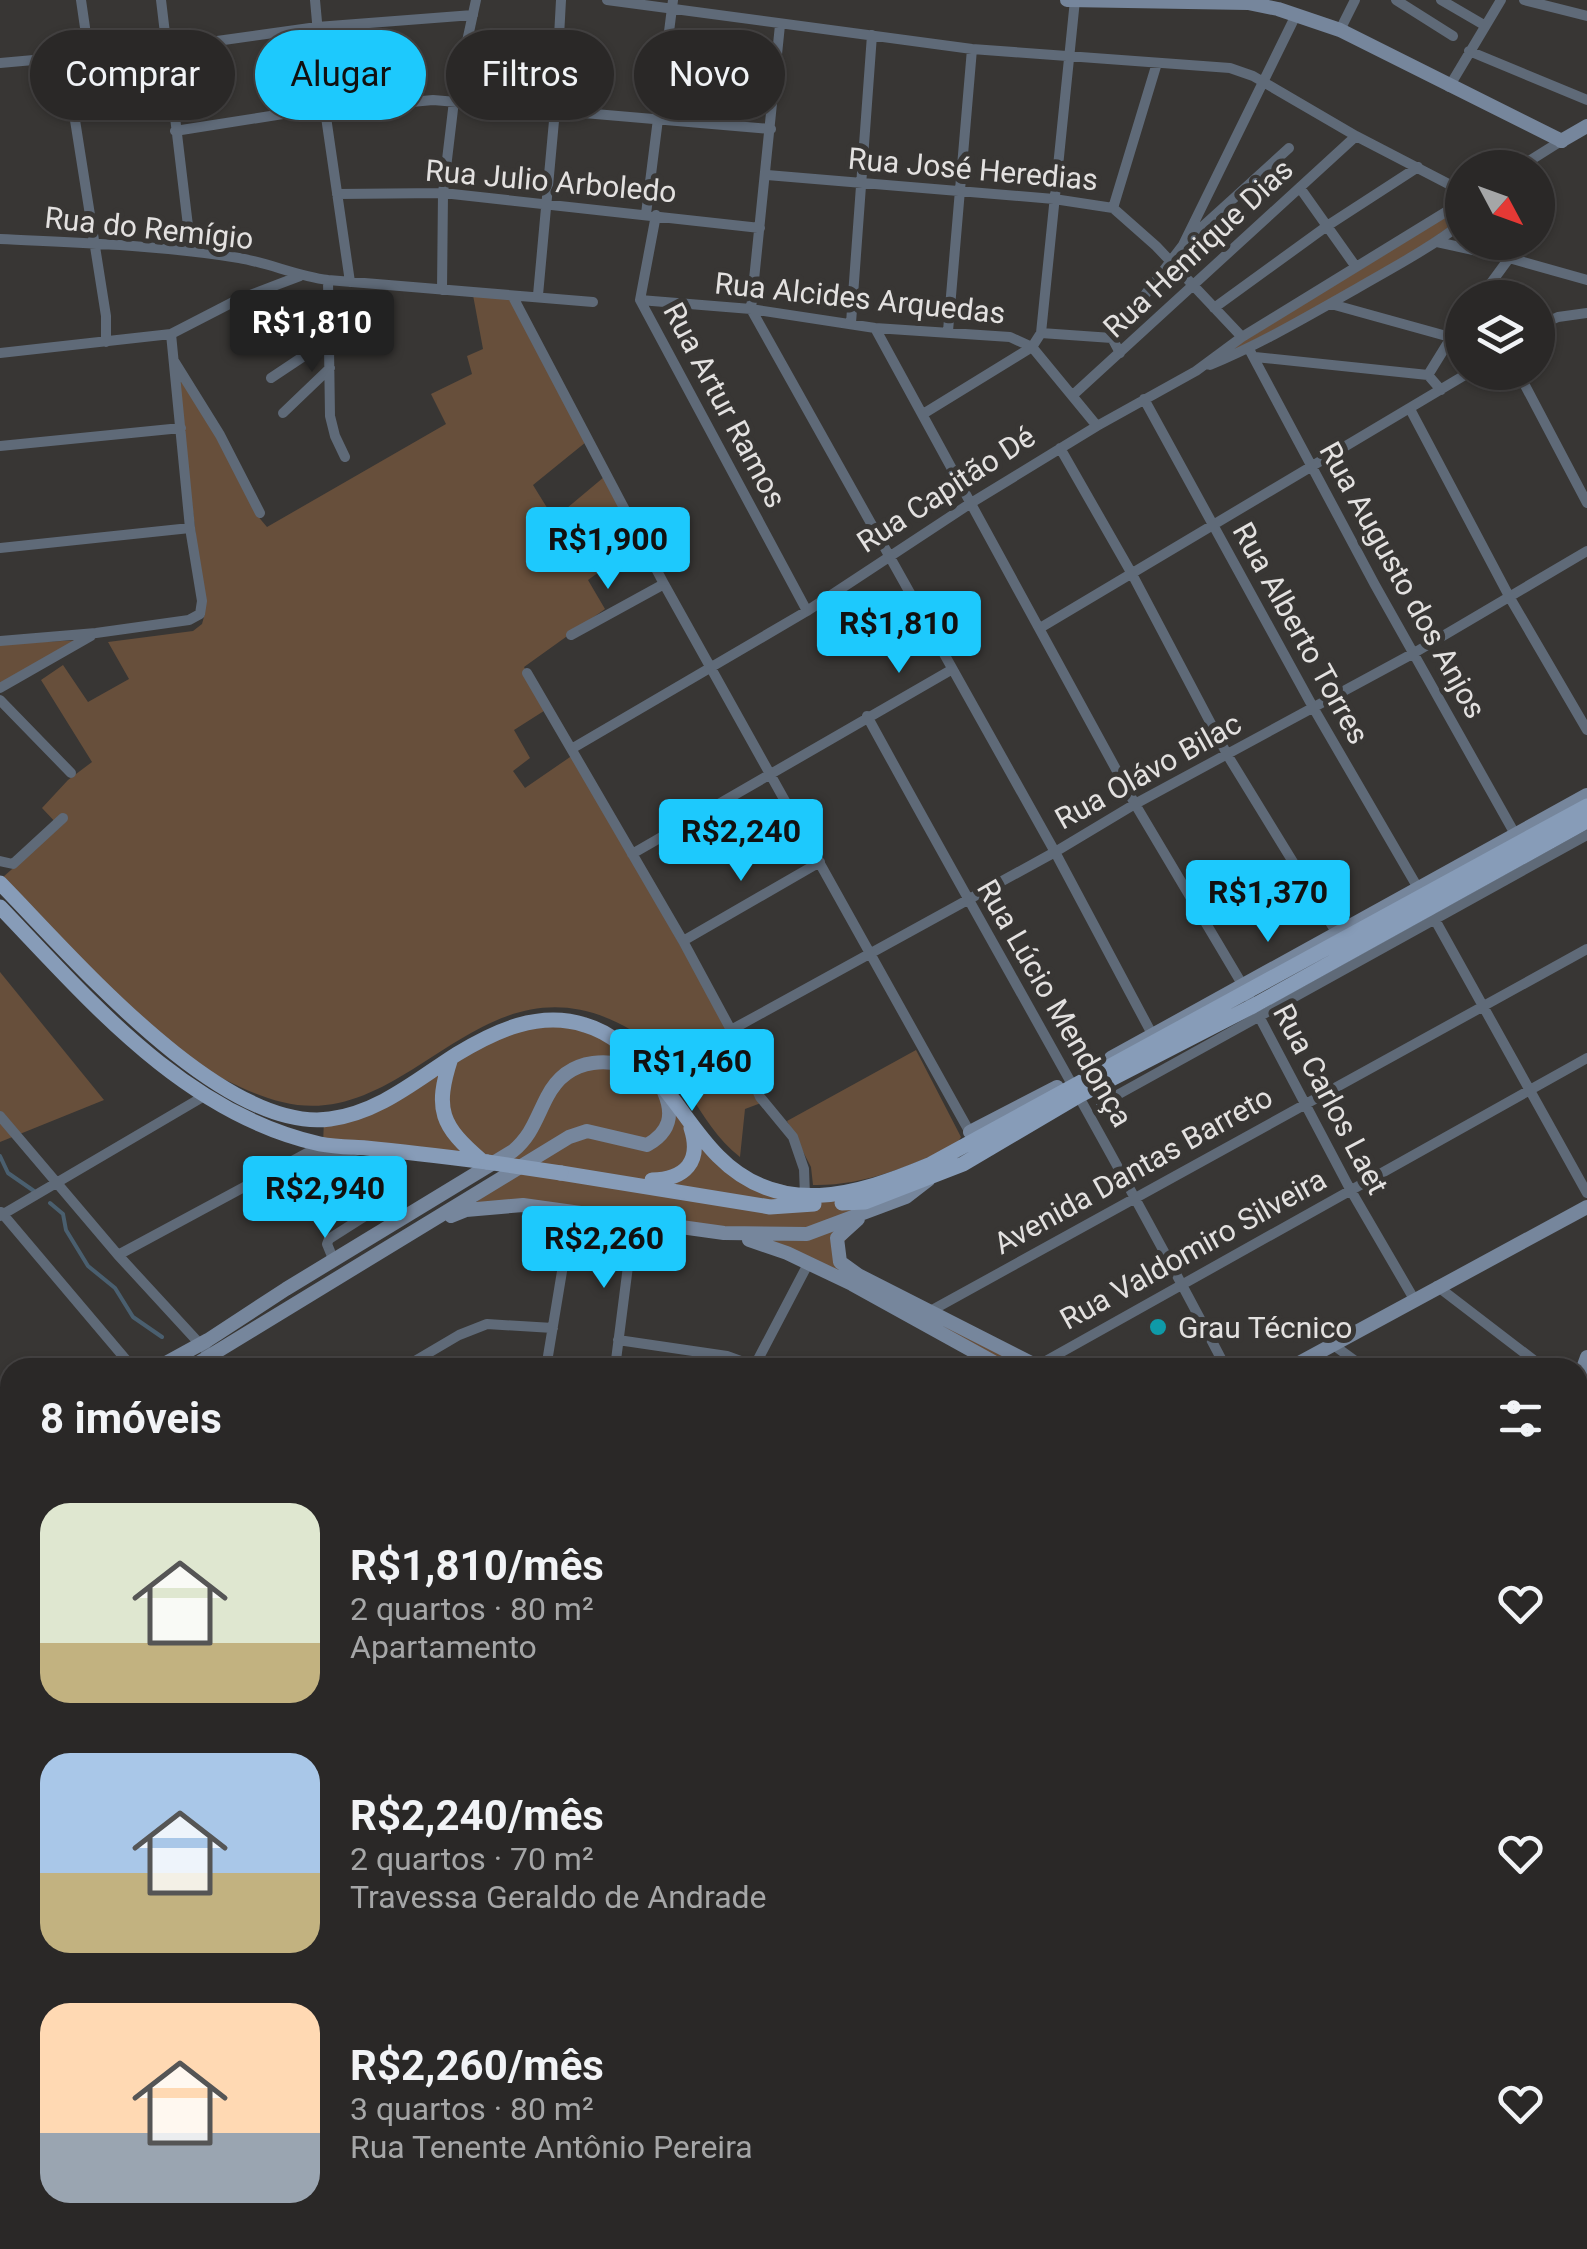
<!DOCTYPE html>
<html lang="pt">
<meta charset="utf-8">
<style>
:root{--surface:#2a2827;--page:#363433;--text:#f1f3f6;--muted:#a5a6a7;--line:#464444;--accent:#1dc9fd}
body{margin:0;font-family:Roboto,sans-serif;background:var(--page);color:var(--text);height:100vh;display:flex;flex-direction:column;font-size:38px;white-space:nowrap}
*{box-sizing:border-box;margin:0}
p{font-size:32px;color:var(--muted)}
.icon{flex:none;width:55px;height:55px;fill:none;stroke:currentColor;stroke-width:2;stroke-linecap:round;stroke-linejoin:round}
.map{position:relative;flex:1;overflow:hidden}
.details{position:absolute;left:0px;top:1358px;width:1588px;height:892px;display:flex;flex-direction:column;background:var(--surface);border-radius:30px 30px 0 0;box-shadow:0 2px 8px #0004,0 0 0 2px var(--line)}
.details>*{flex:none}
.top-card{position:absolute;left:30px;top:30px;width:1000px;height:90px;display:flex;gap:20px}
.needle{width:65px;rotate:131deg}
.controls{position:absolute;left:1445px;top:150px;display:grid;gap:20px}
.controls a{display:grid;place-items:center;width:110px;height:110px;border-radius:50%;background:var(--surface);box-shadow:0 2px 8px #0004,0 0 0 2px var(--line);font-size:50px}
.price{position:absolute;translate:-50% -85px;padding:0 22px;border-radius:10px;background:var(--accent);color:#111;font-size:32px;line-height:65px;filter:drop-shadow(0 2px 5px #0008)}
.price::after{content:'';position:absolute;left:50%;top:60px;width:30px;height:22px;margin-left:-15px;background:inherit;clip-path:polygon(0 0,100% 0,50% 100%)}
.price.on{background:#222;color:#fff}
ul{padding:0;list-style:none}
li{display:flex;align-items:center;gap:30px;height:250px;padding:0 40px}
li span{display:grid;place-items:center;flex:none;width:280px;height:200px;border-radius:30px;color:#555}
li>.icon{margin-inline-start:auto}
span .icon{width:120px;height:120px;fill:#fffc;stroke-width:1}
li b{font-size:42px}
h2{display:flex;justify-content:space-between;align-items:center;height:120px;padding:0 40px;font-size:42px}
.tag{padding:0 35px;border-radius:45px;background:var(--surface);box-shadow:0 2px 8px #0004,0 0 0 2px var(--line);font-size:35px;line-height:90px}
.tag.on{background:var(--accent);color:#111}
.map>svg:first-child{display:block}
.green{fill:#674f3b}
.lines{fill:none;stroke-linecap:round;stroke-linejoin:round}
.stream{stroke:#4a5f6f;stroke-width:4}
.street{stroke:#5f6a78;stroke-width:10}
.secondary{stroke:#76869c;stroke-width:14}
.primary{stroke:#879cb8;stroke-width:15}
.primary-bridge{stroke:#879cb8;stroke-width:15}
.culture-dot{fill:#0f9aa8;stroke:#383634;stroke-width:4}
.labels{text-anchor:middle;dominant-baseline:central;stroke-width:10;stroke-linejoin:round;paint-order:stroke}
.street-label{font-size:30px;fill:#e3e1e0;stroke:#383634}
.poi-label{font-size:30px;fill:#e3e1e0;stroke:#383634;text-anchor:start}
</style>
<div class="map">
<svg width="1587" height="2249" viewBox="0 0 1587 2249">
<rect width="100%" height="100%" fill="#383634"/>
<path class="green" d="M1462,207V217C1383,278 1290,321 1201,367Z
M473,295L511,298L586,442L533,485L554,519L604,477L639,543L588,580L605,609L524,667L547,709L514,730L530,758L513,771L525,788L573,755L729,1032L761,1103L745,1109L740,1157C696,1123 682,1060 633,1031C483,942 412,1135 282,1102C171,1074 80,957 3,877L60,827L42,808L68,780L92,762L41,680L63,665L88,702L129,679L108,642L193,631L202,624L205,613L176,369L218,438L256,514L267,527L446,424L431,394L472,374L467,356L483,349Z
M83,640L0,685V644Z
M0,972L104,1100L0,1142Z
M534,1021L609,1034L739,1174L875,1208L841,1245L846,1265L1041,1367H1004L808,1264L724,1233L568,1210H466L521,1167L323,1145L324,1119L347,1115L451,1058Z
M916,1050L961,1137L957,1144C911,1166 864,1186 813,1185L811,1167L787,1121Z
M1583,2025L1587,2030V2095L1578,2098V2030Z"/>
<g class="lines">
<path class="stream" d="M0,1156L8,1173L34,1191
M50,1203L63,1214L66,1230L88,1266L115,1288L133,1317L162,1337"/>
<path class="street" d="M81,0L89,55
M161,0L191,251
M315,0L325,110L350,282
M607,0L972,49L1230,68L1253,76L1356,136L1462,191
M1396,0L1453,36
M1441,0L1484,25
M1524,0L1587,16
M780,25L751,309L1055,852L1152,1034
M1340,30L1355,0
M1469,51L1587,100
M65,57L106,316V342
M0,63L167,48L317,27L473,15
M1449,87L1501,0
M175,131L283,114L433,100L771,129
M1518,168L1561,141
M767,175L1054,199L1113,208L1156,246L1242,337
M1300,188L1356,267
M337,194L443,193L760,228
M1113,208L1157,63
M646,214L673,0
M656,215L640,300L807,611
M1190,238L1289,148
M0,239C79,243 160,245 239,258C269,263 297,276 328,280L593,302
M1437,242L1509,258L1587,280
M328,280L330,416L335,436L345,457
M442,290L443,193L454,101L476,0
M538,295L555,110L561,0
M513,297L664,584L973,1138
M1480,298L1521,242
M640,300L751,309L875,328L1010,337L1032,347L1097,426
M1331,304L1450,337
M1214,308L1327,226L1418,167
M851,323L872,35
M1538,326L1558,317L1587,313
M875,328L1135,804L1242,984L1350,1189L1414,1299
M948,331L972,49
M1041,333L1112,338L1120,353
M1112,338L1183,245L1296,15
M1249,349L1375,585L1515,834
M0,353L171,334L237,300L300,276
M1255,357L1428,375L1441,390
M174,361L220,435L260,513
M1210,365C1261,344 1308,316 1356,289C1392,268 1429,249 1462,223
M1518,372L1587,503
M1428,375L1462,320
M271,378L331,338
M1073,395L1356,136
M1144,399L1314,709L1418,888
M1410,409L1510,598L1587,730
M283,413L330,368
M923,414L1032,347L1041,333L1075,0
M0,446L181,428
M1060,448L1132,574L1228,756L1336,932
M0,548L190,528
M1040,628L1470,372
M571,635L664,584
M0,641L96,633L189,620L200,614L202,601L190,528L171,334
M527,673L683,941L731,1030L760,1097L793,1137L804,1169L805,1196
M0,688L91,636
M0,700L71,773
M867,716C986,934 1111,1148 1226,1368
M573,748L807,611L971,503L1097,426L1196,371L1242,337L1462,202
M632,854L951,670
M0,861L13,864L63,818
M1434,918L1587,1193
M683,941L820,862
M731,1030L1055,852L1135,804L1414,653L1587,551
M1101,1104L1587,835
M0,1116L118,1255L322,1145
M309,1153C333,1156 415,1160 384,1204L329,1239L327,1244L334,1261
M1,1212L133,1368
M0,1216L206,1095
M118,1255L222,1368
M1437,1286L1544,1368
M925,1314L1587,949
M618,1340L727,1356L760,1368
M1332,1344L1365,1368
M755,1365L808,1264
M1035,1367L1587,1058
M403,1368L459,1335L487,1324L553,1328
M546,1368L572,1211
M615,1368L634,1219
M1476,1368L1479,1362
M1578,1489L1587,1493
M1578,1672L1587,1645
M0,1722L10,1705
M0,1786L10,1792
M1578,1859L1587,1846
M0,1909L10,1915
M0,1952L10,1934
M1578,1973L1587,1963
M0,2040L10,2045
M309,2240L332,2249
M590,2240L612,2249
M901,2240L902,2249
M1131,2240L1141,2249
M1211,2240L1225,2249
M1252,2240L1263,2249
M1363,2240L1378,2249
M1510,2240L1525,2249
M558,2249L562,2240
M673,2249L676,2240"/>
<path class="secondary" d="M1067,0L1248,3L1278,9L1340,30L1562,141
M1561,141L1587,126
M1111,1058L1587,795
M970,1132L1057,1087
M451,1216L466,1210L523,1205L724,1233L807,1234L906,1197L928,1180
M858,1219L837,1238L840,1262L858,1275L1041,1368
M749,1240L787,1253L852,1284L1004,1368
M157,1368L208,1340L286,1289L513,1151C532,1135 536,1118 547,1097C569,1054 613,1057 651,1074
M190,1368L569,1137L587,1131L647,1145C670,1132 674,1115 664,1092
M1290,1368L1587,1207
M1578,1382L1587,1357
M0,1471L10,1459
M0,1496L10,1482
M0,2166L10,2171
M131,2240L147,2249
M276,2249L281,2240
M825,2249L830,2240"/>
<path class="primary" d="M0,883C70,954 222,1134 330,1119C380,1112 416,1080 457,1054C495,1031 539,1010 585,1025C613,1033 632,1053 651,1073C676,1099 693,1131 718,1156C780,1219 857,1195 929,1165L1587,806
M0,907C91,1002 185,1114 320,1144C335,1147 351,1147 366,1148C406,1152 447,1157 487,1162
M451,1058C434,1110 441,1126 482,1161
M561,1173L770,1207L814,1204
M652,1180C685,1179 702,1162 691,1128
M842,1203L865,1202L963,1164L1080,1095L1253,1006L1587,821"/>
<path class="primary-bridge" d="M487,1162L561,1173"/>
</g>
<circle class="culture-dot" cx="1158" cy="1327" r="10"/>
<g class="labels">
<g class="street-label">
<text transform="translate(973 169) rotate(5)">Rua José Heredias</text>
<text transform="translate(551 181) rotate(5)">Rua Julio Arboledo</text>
<text transform="translate(149 228) rotate(6)">Rua do Remígio</text>
<text transform="translate(1198 248) rotate(-43)">Rua Henrique Dias</text>
<text transform="translate(860 298) rotate(6)">Rua Alcides Arquedas</text>
<text transform="translate(725 405) rotate(62)">Rua Artur Ramos</text>
<text transform="translate(946 489) rotate(-33)">Rua Capitão Dé</text>
<text transform="translate(1403 580) rotate(61)">Rua Augusto dos Anjos</text>
<text transform="translate(1301 633) rotate(61)">Rua Alberto Torres</text>
<text transform="translate(1148 771) rotate(-29)">Rua Olávo Bilac</text>
<text transform="translate(1055 1003) rotate(60)">Rua Lúcio Mendonça</text>
<text transform="translate(1331 1099) rotate(62)">Rua Carlos Laet</text>
<text transform="translate(1133 1170) rotate(-29)">Avenida Dantas Barreto</text>
<text transform="translate(1193 1249) rotate(-29)">Rua Valdomiro Silveira</text>
</g>
<g class="poi-label">
<text x="1178" y="1327">Grau Técnico</text>
</g>
</g>
</svg>
<div class="controls">
<a><svg class="needle" viewBox="-14 -14 28 28"><path d="M0-13l5 13h-10z" fill="#e53935"/><path d="M0 13l5-13h-10z" fill="#a5a6a7"/></svg></a>
<a><svg class="icon" aria-label="layers" viewBox="0 0 24 24"><path d="M12 4l9 5-9 5-9-5zM3 14l9 5 9-5"/></svg></a>
</div>
<b class="price on" style="left:312px;top:375px">R$1,810</b>
<b class="price" style="left:608px;top:592px">R$1,900</b>
<b class="price" style="left:899px;top:676px">R$1,810</b>
<b class="price" style="left:741px;top:884px">R$2,240</b>
<b class="price" style="left:1268px;top:945px">R$1,370</b>
<b class="price" style="left:692px;top:1114px">R$1,460</b>
<b class="price" style="left:325px;top:1241px">R$2,940</b>
<b class="price" style="left:604px;top:1291px">R$2,260</b>
<div class="top-card">
<a class="tag">Comprar</a>
<a class="tag on">Alugar</a>
<a class="tag">Filtros</a>
<a class="tag">Novo</a>
</div>
<section class="details">
<h2>8 imóveis<svg class="icon" aria-label="filters" viewBox="0 0 24 24"><path d="M4 7h16M4 17h16"/><circle cx="9" cy="7" r="2"/><circle cx="15" cy="17" r="2"/></svg></h2>
<ul>
<li><span style="background:linear-gradient(#dfe7d0 70%,#c2b280 0)"><svg class="icon" aria-label="home" viewBox="0 0 24 24"><path d="M3 11l9-7 9 7M6 9v11h12V9"/></svg></span><div><b>R$1,810/mês</b><p>2 quartos · 80 m²</p><p>Apartamento</p></div><svg class="icon" aria-label="heart" viewBox="0 0 24 24"><path d="M12 20l-8-8c-3-5 5-10 8-4 3-6 11-1 8 4z"/></svg></li>
<li><span style="background:linear-gradient(#a9c7e8 60%,#c2b280 0)"><svg class="icon" aria-label="home" viewBox="0 0 24 24"><path d="M3 11l9-7 9 7M6 9v11h12V9"/></svg></span><div><b>R$2,240/mês</b><p>2 quartos · 70 m²</p><p>Travessa Geraldo de Andrade</p></div><svg class="icon" aria-label="heart" viewBox="0 0 24 24"><path d="M12 20l-8-8c-3-5 5-10 8-4 3-6 11-1 8 4z"/></svg></li>
<li><span style="background:linear-gradient(#ffd9b3 65%,#9aa5b1 0)"><svg class="icon" aria-label="home" viewBox="0 0 24 24"><path d="M3 11l9-7 9 7M6 9v11h12V9"/></svg></span><div><b>R$2,260/mês</b><p>3 quartos · 80 m²</p><p>Rua Tenente Antônio Pereira</p></div><svg class="icon" aria-label="heart" viewBox="0 0 24 24"><path d="M12 20l-8-8c-3-5 5-10 8-4 3-6 11-1 8 4z"/></svg></li>
</ul>
</section>
</div>
